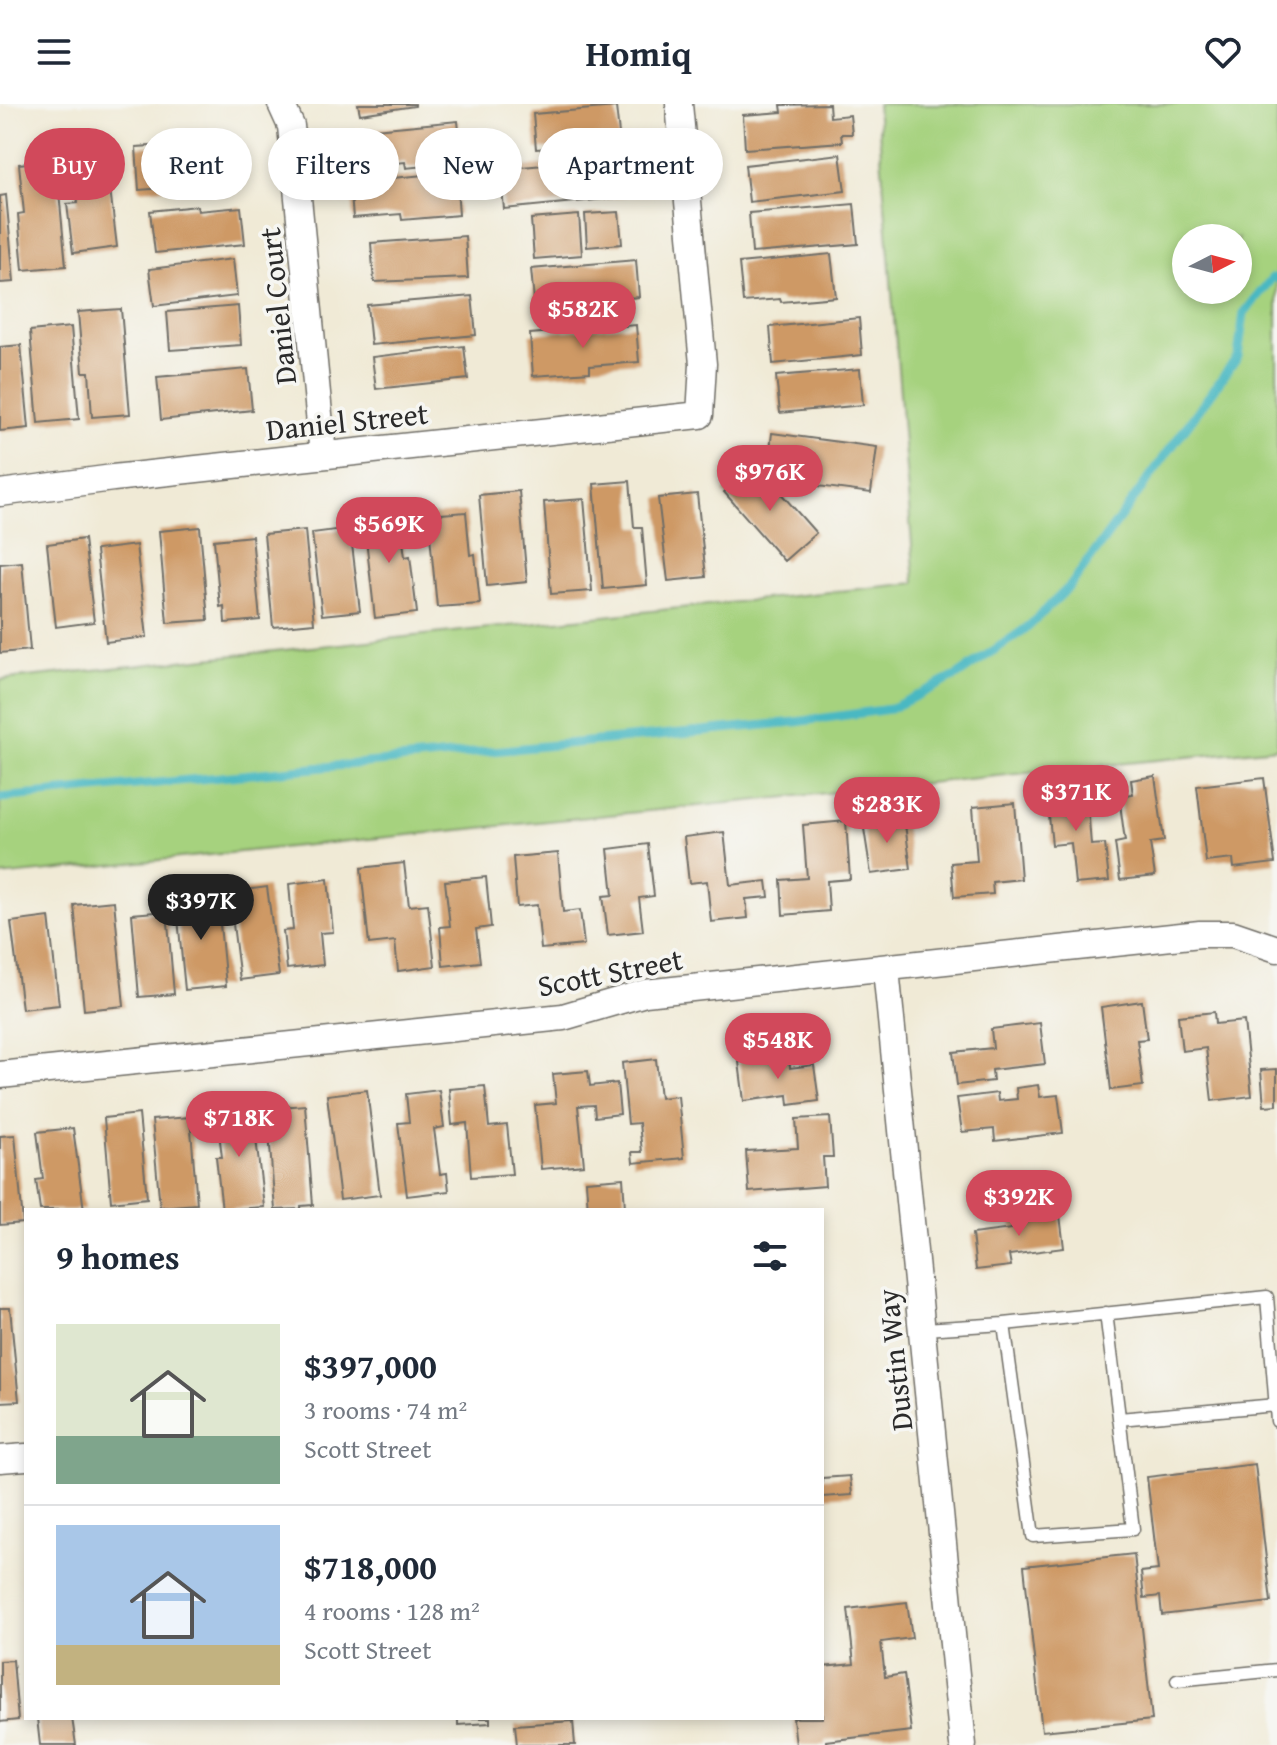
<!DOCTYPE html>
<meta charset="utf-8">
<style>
:root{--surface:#fff;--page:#f6f6f7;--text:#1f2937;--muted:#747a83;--line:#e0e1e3;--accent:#d1495b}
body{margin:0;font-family:"Gentium Book Plus",serif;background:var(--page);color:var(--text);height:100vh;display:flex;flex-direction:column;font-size:30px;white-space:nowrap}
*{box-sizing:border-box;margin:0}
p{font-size:26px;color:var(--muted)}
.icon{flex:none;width:44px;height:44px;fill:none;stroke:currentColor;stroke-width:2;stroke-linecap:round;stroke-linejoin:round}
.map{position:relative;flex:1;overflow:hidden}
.details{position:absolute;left:24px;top:1104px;width:800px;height:512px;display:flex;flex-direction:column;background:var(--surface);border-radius:0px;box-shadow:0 4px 12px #0003}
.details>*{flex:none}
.banner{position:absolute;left:24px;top:24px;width:800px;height:72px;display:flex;gap:16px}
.needle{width:52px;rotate:84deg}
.tools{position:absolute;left:1172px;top:120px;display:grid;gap:16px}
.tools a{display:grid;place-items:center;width:80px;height:80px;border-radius:50%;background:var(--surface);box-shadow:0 4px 12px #0003;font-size:40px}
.price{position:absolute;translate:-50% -68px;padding:0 18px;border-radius:28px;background:var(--accent);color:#fff;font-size:26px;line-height:52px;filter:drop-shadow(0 2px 4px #0008)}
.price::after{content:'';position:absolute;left:50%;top:48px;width:24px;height:18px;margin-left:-12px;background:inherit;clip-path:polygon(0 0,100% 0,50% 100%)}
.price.current{background:#222;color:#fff}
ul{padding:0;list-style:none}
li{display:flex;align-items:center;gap:24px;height:200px;padding:0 32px}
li+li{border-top:2px solid var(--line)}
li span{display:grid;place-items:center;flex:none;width:224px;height:160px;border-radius:0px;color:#555}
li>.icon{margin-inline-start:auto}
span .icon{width:96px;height:96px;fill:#fffc;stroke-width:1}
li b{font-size:34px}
h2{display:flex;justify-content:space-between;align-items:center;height:96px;padding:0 32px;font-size:34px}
.pill{padding:0 28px;border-radius:36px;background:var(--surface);box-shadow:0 4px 12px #0003;font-size:28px;line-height:72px}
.pill.current{background:var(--accent);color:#fff}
header{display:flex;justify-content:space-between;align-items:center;height:104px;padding:0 32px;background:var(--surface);font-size:36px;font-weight:700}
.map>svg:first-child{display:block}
.green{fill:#a6d27e;stroke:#687e54;stroke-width:2;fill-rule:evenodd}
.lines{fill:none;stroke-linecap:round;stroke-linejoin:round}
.stream{stroke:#4ab8c2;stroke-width:9}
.building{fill:#ce9965}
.service-casing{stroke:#706e67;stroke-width:15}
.minor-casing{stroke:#706e67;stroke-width:29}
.service{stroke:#fff;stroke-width:12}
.minor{stroke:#fff;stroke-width:26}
.labels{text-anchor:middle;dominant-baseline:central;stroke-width:7;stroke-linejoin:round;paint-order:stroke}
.street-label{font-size:30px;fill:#2b2b2b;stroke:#f6f6f2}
</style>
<header><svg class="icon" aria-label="menu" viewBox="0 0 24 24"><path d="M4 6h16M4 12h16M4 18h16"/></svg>Homiq<svg class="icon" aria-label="heart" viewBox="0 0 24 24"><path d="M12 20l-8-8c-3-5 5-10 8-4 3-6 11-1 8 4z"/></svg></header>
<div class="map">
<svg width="1277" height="1641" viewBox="0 0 1277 1641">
<rect width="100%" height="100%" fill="#f6f6f2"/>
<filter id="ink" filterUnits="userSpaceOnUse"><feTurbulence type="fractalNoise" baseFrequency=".0125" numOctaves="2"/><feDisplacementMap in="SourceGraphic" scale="16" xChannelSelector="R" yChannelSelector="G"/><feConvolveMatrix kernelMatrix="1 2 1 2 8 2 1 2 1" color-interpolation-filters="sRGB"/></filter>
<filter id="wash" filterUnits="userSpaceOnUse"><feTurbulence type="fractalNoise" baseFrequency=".006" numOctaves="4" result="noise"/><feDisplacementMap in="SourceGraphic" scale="32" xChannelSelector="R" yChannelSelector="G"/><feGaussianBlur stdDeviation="1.8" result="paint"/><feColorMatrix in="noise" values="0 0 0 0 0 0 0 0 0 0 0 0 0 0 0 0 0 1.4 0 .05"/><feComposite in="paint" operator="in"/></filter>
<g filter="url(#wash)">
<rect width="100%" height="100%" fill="#f0ead6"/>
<path class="green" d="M877,0H1277V644L0,772V576L915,479ZM1186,134H1238V186H1186Z"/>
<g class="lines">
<path class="stream" d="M0,694L796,618L890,605L958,571L1028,523L1071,481L1238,252L1244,209L1272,174H1277"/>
</g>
<g id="blocks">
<path class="building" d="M358,0H415V2L360,10Z
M829,0L830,13L850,11L852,30H841L842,38L745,45L743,11L782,8L781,1Z
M616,3L620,39L536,45L533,10Z
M458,17L462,58L406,64L405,58L357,63L354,27Z
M184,40V43L229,40L232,79L139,86L136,43Z
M840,50L845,87L749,98L745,61Z
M106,51L117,143L73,149L67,100L78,99L72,55Z
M622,54L625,93L504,105L500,65Z
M56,56L66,162L23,166L18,110L24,109L19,60Z
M456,68L459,111L402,116L401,110L353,114L350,78Z
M6,91L14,178L0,179V92Z
M854,100L858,140L752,149L749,109Z
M197,102L198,107L241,103L245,140L155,149L150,107Z
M619,108L622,140L587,143L585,110Z
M579,111L582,151L534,155L531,115Z
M465,132L468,174L374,178L371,139Z
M831,150L836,193L781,198L780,195L743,198L739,159Z
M233,155L237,192L154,202L149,165Z
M636,156L639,193L591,197L592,203L535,207L531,165Z
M472,192L476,231L371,241L367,201Z
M238,202L241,241L170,246L167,208Z
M121,205L130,310L92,313L89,268H83L78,208Z
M859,214L862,251L773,260L770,223Z
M636,221L639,258L590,262V268L533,272L530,230Z
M71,223L79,315L38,319L30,227Z
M21,241L29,324L0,327V243Z
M464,242L468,275L376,285L372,253Z
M248,265L252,306L161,316L157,273Z
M860,265L863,301L780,309L776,272Z
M772,329L877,343L871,389L810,381L811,366L768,361Z
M755,360L816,429L784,457L724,388Z
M630,377L634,423H642L647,481L603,485L594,380Z
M519,387L527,478L487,482L479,391Z
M697,390L706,473L668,477L658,394Z
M584,395L592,487L551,490L544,398Z
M399,405L405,453L410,452L417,509L375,514L363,409Z
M466,408L470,451L475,450L480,500L437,503L428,411Z
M200,423L208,516L167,519L159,427Z
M350,424L360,507L322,511L312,429Z
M305,426L314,519L273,523L264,430Z
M252,432L260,516L225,519L224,502L220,503L214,436Z
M84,435L94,518L56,523L47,440Z
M136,441L147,533L106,538L96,446Z
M22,458L30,546L0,549V460Z
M1155,672L1164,737L1150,739L1155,772L1120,776L1115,739L1125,737L1119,692L1133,690L1131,676Z
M1069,674L1070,692L1087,690L1091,741L1105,740L1109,777L1075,780L1071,739L1052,741L1047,692H1053L1051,676Z
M1264,674L1275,759L1234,764L1233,755L1206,758L1197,682Z
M1015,699L1021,775L992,778L993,790L954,793L951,759L977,757L973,703Z
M904,713L911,765L871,770L863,718Z
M846,717L850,775L827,777L829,807L783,811L781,776L807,774L803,721Z
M724,728L730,781L767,777L769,793L746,795L748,814L711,818L707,777L689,779L684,733Z
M648,740L654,792L639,794L643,827L608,831L603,792L613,791L608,745Z
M558,749L563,808L580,806L584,841L541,845L537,801L517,803L513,753Z
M404,759L409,802L428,800L435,862L398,867L395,837L369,840L361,764Z
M486,773L491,823L476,825L480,858L443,862L440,823L450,822L445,777Z
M328,775L333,828L320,829L323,861L287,865L283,827L293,826L289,780Z
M267,783L279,871L240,876L229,788Z
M217,790L226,882L185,886L176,794Z
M114,797L124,902L84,906L74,801Z
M167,807L174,890L139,893L132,810Z
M49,813L59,901L22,905L11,818Z
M1142,897L1147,935L1137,936L1143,982L1111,986L1101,903Z
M1214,908L1215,920L1244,917L1252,992L1212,997L1206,944L1182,947L1178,912Z
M1040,919L1045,960L992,966L993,977L957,981L953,948L993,944L991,925Z
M789,952L790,964L814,961L819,997L789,1001L788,991L744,997L739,958Z
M656,955L660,994L678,992L684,1054L633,1059L632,1048H642L639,1019L628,1020L622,959Z
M1277,965V1001L1264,1002L1261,966Z
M588,967L590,982L617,979L620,1010L595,1013L594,1001L578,1002L584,1061L541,1065L535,1001L556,999L553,970Z
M1038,981L1040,993L1058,991L1063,1029L995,1037L994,1025L962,1028L957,994L997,989L998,997L1017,995L1016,984Z
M485,982L489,1023L507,1021L512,1070L471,1073L467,1019L452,1021L449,985Z
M367,986L380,1091L340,1096L327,991Z
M439,986L444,1023L434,1025L440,1070L447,1069L449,1087L407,1092L398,1019L409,1018L406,990Z
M252,1000L264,1103L222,1106L216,1053H222L216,1004Z
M305,1001L313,1101L301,1102V1105L275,1106L267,1004Z
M139,1010L147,1094L111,1098L104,1014Z
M190,1013L197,1100L160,1103L152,1016Z
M830,1013L833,1053H823L825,1082L749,1088L746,1047L798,1044L796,1015Z
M73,1024L84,1106H40L36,1076L43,1075L37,1028Z
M15,1031L23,1119L0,1121V1032Z
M623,1074L625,1104L588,1106L586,1077Z
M1059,1103L1064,1144L1009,1151L1011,1162L976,1166L972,1130L1012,1125L1010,1109Z
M0,1204H10L19,1297L0,1298Z
M1255,1360L1271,1498L1162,1511L1160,1492L1144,1494L1141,1468L1158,1466L1147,1373Z
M850,1372L852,1391L822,1393V1374Z
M1134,1450L1152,1616L1042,1627L1024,1462Z
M907,1498L912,1534L881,1538L885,1573L904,1570L911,1627L826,1637V1641H796L793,1614H822V1563L854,1560L848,1505Z
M13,1556L18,1616L0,1618V1557Z
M37,1614H72L76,1641H40Z
M458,1614H490V1619L458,1621Z
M573,1617L575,1641H517L515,1621Z"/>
</g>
</g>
<g filter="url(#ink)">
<use href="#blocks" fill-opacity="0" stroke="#706e67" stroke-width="2"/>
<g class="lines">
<defs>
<path id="service" d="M1106,1209L1133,1425L1033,1432L1004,1220L1267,1193L1277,1317
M924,1225L1004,1220
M1119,1315L1276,1301
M1177,1576L1277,1566"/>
<path id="minor" d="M281,0L291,22L323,351
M0,389L113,374L700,311L703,260L679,0
M886,865L963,1641
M0,971L563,913L645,889L1200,830H1233L1277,845
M0,1355L26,1353"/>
</defs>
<use href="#service" class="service-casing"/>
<use href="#minor" class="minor-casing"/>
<use href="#service" class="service"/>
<use href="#minor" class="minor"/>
</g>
</g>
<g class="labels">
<g class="street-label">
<text transform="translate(277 202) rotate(-96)">Daniel Court</text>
<text transform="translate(347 317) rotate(-6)">Daniel Street</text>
<text transform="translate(610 868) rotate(-11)">Scott Street</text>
<text transform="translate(894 1256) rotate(-96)">Dustin Way</text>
</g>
</g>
</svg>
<div class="tools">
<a><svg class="needle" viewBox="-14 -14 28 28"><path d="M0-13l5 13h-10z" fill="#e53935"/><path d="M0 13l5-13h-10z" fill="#747a83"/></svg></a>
</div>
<b class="price" style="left:583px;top:246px">$582K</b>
<b class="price" style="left:770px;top:409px">$976K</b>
<b class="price" style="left:389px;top:461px">$569K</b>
<b class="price" style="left:1076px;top:729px">$371K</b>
<b class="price" style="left:887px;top:741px">$283K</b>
<b class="price current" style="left:201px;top:838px">$397K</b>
<b class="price" style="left:778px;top:977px">$548K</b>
<b class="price" style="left:239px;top:1055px">$718K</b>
<b class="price" style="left:1019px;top:1134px">$392K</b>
<div class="banner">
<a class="pill current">Buy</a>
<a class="pill">Rent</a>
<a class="pill">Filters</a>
<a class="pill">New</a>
<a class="pill">Apartment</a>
</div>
<section class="details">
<h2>9 homes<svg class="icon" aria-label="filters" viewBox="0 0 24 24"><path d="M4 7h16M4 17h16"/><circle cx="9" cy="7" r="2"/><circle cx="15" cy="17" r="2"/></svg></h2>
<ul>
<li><span style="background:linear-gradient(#dfe7d0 70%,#7fa58c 0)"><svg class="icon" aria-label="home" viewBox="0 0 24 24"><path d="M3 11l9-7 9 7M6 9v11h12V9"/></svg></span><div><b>$397,000</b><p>3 rooms · 74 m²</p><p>Scott Street</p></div></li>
<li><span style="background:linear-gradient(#a9c7e8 75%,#c2b280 0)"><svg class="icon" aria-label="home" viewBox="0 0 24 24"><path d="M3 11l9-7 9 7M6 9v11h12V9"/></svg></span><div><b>$718,000</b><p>4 rooms · 128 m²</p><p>Scott Street</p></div></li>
</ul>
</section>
</div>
